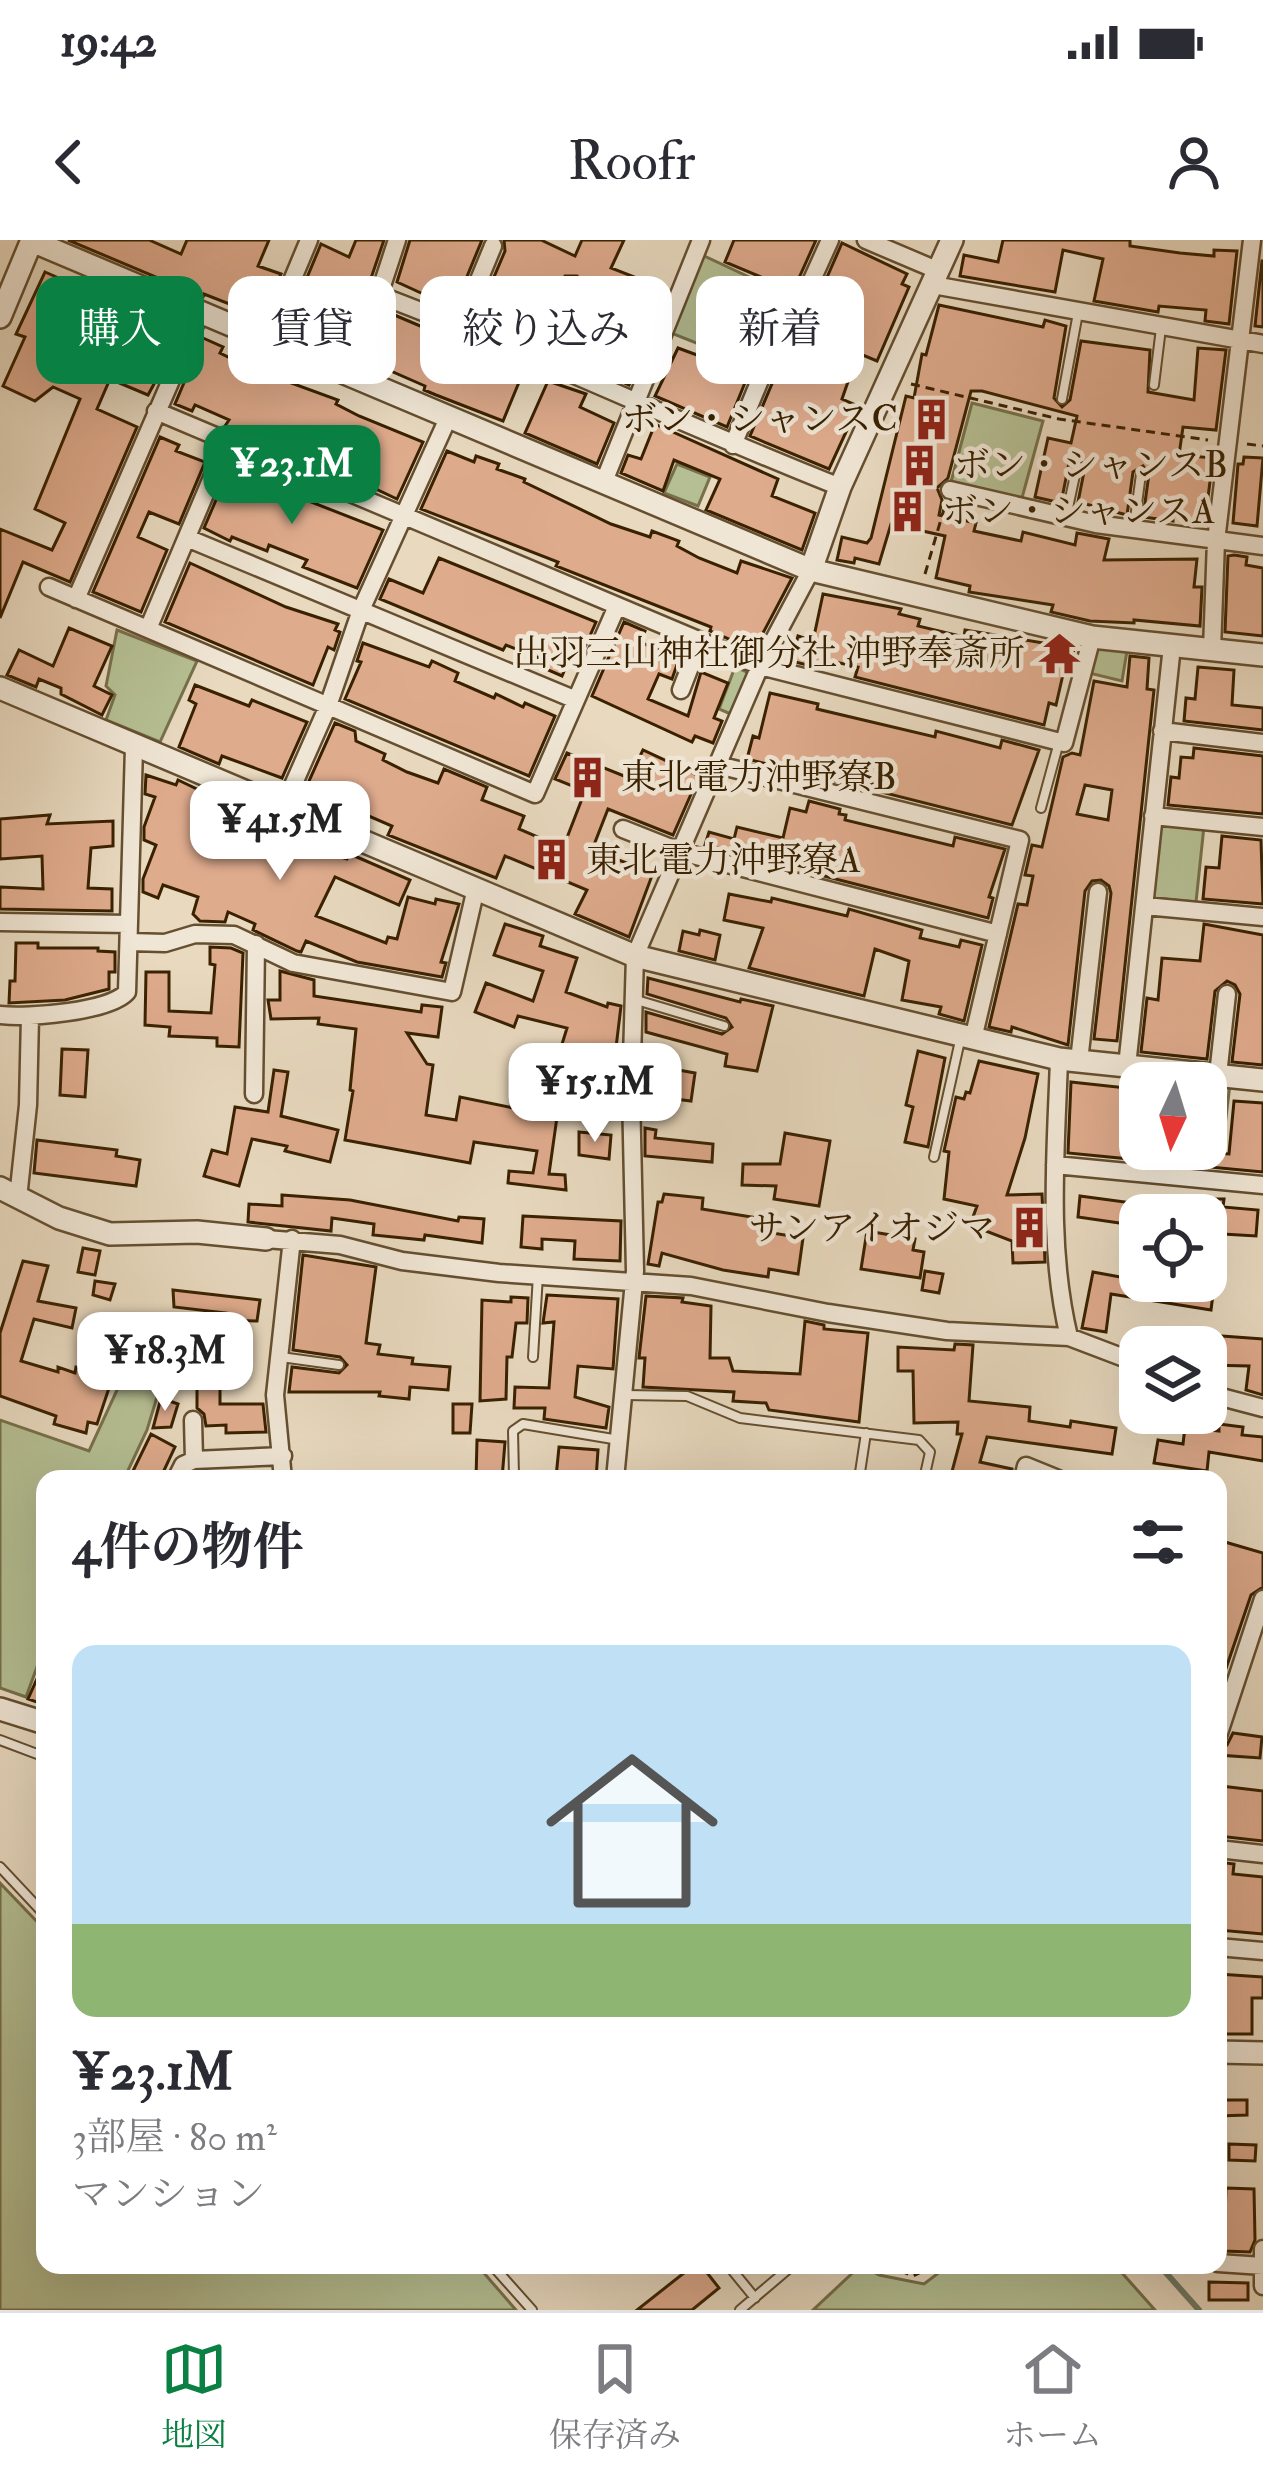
<!DOCTYPE html>
<html lang="ja">
<meta charset="utf-8">
<style>
:root{--surface:#fff;--page:#f7f7f7;--text:#2b2b33;--muted:#7c7c81;--line:#e1e1e2;--accent:#0b8043}
body{margin:0;font-family:"IM FELL Double Pica","Noto Serif JP",serif;background:var(--page);color:var(--text);height:100vh;display:flex;flex-direction:column;font-size:45px;white-space:nowrap}
*{box-sizing:border-box;margin:0}
p{font-size:39px;color:var(--muted)}
.icon{flex:none;width:66px;height:66px;fill:none;stroke:currentColor;stroke-width:2;stroke-linecap:round;stroke-linejoin:round}
.map{position:relative;flex:1;overflow:hidden}
.details{position:absolute;left:36px;top:1230px;width:1191px;height:804px;display:flex;flex-direction:column;background:var(--surface);border-radius:24px;box-shadow:0 12px 48px #0002}
.details>*{flex:none}
.top-card{position:absolute;left:36px;top:36px;width:1191px;height:108px;display:flex;gap:24px}
.needle{width:78px;rotate:184deg}
.tools{position:absolute;left:1119px;top:822px;display:grid;gap:24px}
.tools a{display:grid;place-items:center;width:108px;height:108px;border-radius:24px;background:var(--surface);box-shadow:0 12px 48px #0002;font-size:60px}
.price{position:absolute;translate:-50% -102px;padding:0 27px;border-radius:24px;background:#fff;color:#222;font-size:39px;line-height:78px;filter:drop-shadow(0 3px 6px #0008)}
.price::after{content:'';position:absolute;left:50%;top:72px;width:36px;height:27px;margin-left:-18px;background:inherit;clip-path:polygon(0 0,100% 0,50% 100%)}
.price.active{background:var(--accent);color:#fff}
ul{padding:0;list-style:none}
li{display:grid;align-content:center;gap:24px;height:636px;padding:0 36px}
li+li{border-top:3px solid var(--line)}
li span{display:grid;place-items:center;height:372px;border-radius:24px;color:#555}
li>.icon{margin-inline-start:auto}
span .icon{width:216px;height:216px;fill:#fffc;stroke-width:1}
li b{font-size:51px}
h2{display:flex;justify-content:space-between;align-items:center;height:144px;padding:0 36px;font-size:51px}
.tag{padding:0 42px;border-radius:24px;background:var(--surface);box-shadow:0 12px 48px #0002;font-size:42px;line-height:108px}
.tag.active{background:var(--accent);color:#fff}
.status{display:flex;justify-content:space-between;align-items:center;height:84px;padding:0 60px;background:var(--surface);direction:ltr}
.status svg{height:33px;fill:currentColor}
header{display:flex;justify-content:space-between;align-items:center;height:156px;padding:0 36px;background:var(--surface);font-size:54px;font-weight:600}
.tab-bar{display:flex;justify-content:space-around;align-items:center;height:168px;border-top:3px solid var(--line);background:var(--surface);font-size:33px;color:var(--muted)}
.tab-bar a{display:grid;justify-items:center;gap:6px}
.tab-bar .active{color:var(--accent)}
.map>svg:first-child{display:block}
.green{fill:#b5bf93;stroke:#77704a;stroke-width:3}
.lines{fill:none;stroke-linecap:round;stroke-linejoin:round}
.stream{stroke:#717d6a;stroke-width:6}
.building{fill:#dfab8d;stroke:#392100;stroke-width:3;fill-rule:evenodd}
.service-casing{stroke:#654f30;stroke-width:12}
.minor-casing{stroke:#654f30;stroke-width:21}
.tertiary-casing{stroke:#654f30;stroke-width:26}
.path{stroke:#392100;stroke-width:3;stroke-dasharray:9 6;stroke-linecap:butt}
.service{stroke:#f0e6d5;stroke-width:8}
.minor{stroke:#f0e6d5;stroke-width:16}
.tertiary{stroke:#f0e6d5;stroke-width:21}
.labels{text-anchor:middle;dominant-baseline:central;stroke-width:9;stroke-linejoin:round;paint-order:stroke}
.poi-label{font-size:36px;fill:#392100;stroke:#f0e6d5;text-anchor:start}
</style>
<div class="status"><b>19:42</b><svg viewBox="0 0 49 12"><path d="M0 12V9h3v3zM5 12V6h3v6zM10 12V3h3v9zM15 12V0h3v12zM26 1h20v11H26zM47 4h2v5h-2z"/></svg></div>
<header><svg class="icon" aria-label="back" viewBox="0 0 24 24"><path d="M15 5l-7 7 7 7"/></svg>Roofr<svg class="icon" aria-label="person" viewBox="0 0 24 24"><circle cx="12" cy="8" r="4"/><path d="M4 21q1-7 8-7t8 7"/></svg></header>
<div class="map">
<svg width="1263" height="2070" viewBox="0 0 1263 2070">
<rect width="100%" height="100%" fill="#e8d9bf"/>
<filter id="stains"><feTurbulence type="fractalNoise" baseFrequency=".00167" numOctaves="4"/><feColorMatrix values="0 0 0 0 .2 0 0 0 0 .09 0 0 0 0 .02 0 0 0 .5 -.17"/></filter>
<radialGradient id="worn" r=".72"><stop offset=".6" stop-color="#630" stop-opacity="0"/><stop offset="1" stop-color="#630" stop-opacity=".3"/></radialGradient>
<path class="green" d="M702,15L749,37L719,112L671,93Z
M972,163L1043,181L1022,258L951,242Z
M677,224L710,237L698,266L664,253Z
M117,390L197,421L160,502L106,480L115,455L106,446Z
M1098,406L1127,411L1122,441L1089,433Z
M735,427L751,434L733,475L719,469Z
M1159,582L1204,586L1196,662L1153,658Z
M1206,843L1230,844L1224,894L1206,892Z
M123,1137L161,1144L147,1190L124,1239H45V1405L26,1457L0,1448V1180L89,1211Z
M0,1643L45,1690V2025H477L516,2070H0Z
M861,2025L879,2035L924,2044L949,2025H1115L1155,2070H813Z"/>
<g class="lines">
<path class="stream" d="M1159,2025L1199,2070"/>
</g>
<path class="building" d="M68,0H149L181,14L187,0H269L258,26L281,34L260,81L243,74L245,70L204,54L203,57Z
M356,0H384L367,50L335,108L286,88L321,4L349,17Z
M410,0H482L454,68L397,42Z
M504,0H541L575,16L582,0H624L611,28L637,38L634,44L665,56L629,145L560,114L590,48L577,36H565L533,103L477,77L505,11Z
M734,0H816L790,58L791,68L798,74L808,73L814,67L842,3L907,34L902,44L909,47L877,121L858,113L842,159L858,166L829,229L750,196L779,127L778,116L771,111L760,112L755,118L727,187L655,156L678,108L724,125L761,42V37L725,22Z
M1003,0H1130V6L1180,13L1214,16V10L1237,11L1229,84L1205,81L1206,70L1159,66L1158,72L1094,61L1103,19L1063,10L1055,52L960,36L964,15L998,22Z
M1262,21H1263V87L1255,86Z
M45,32L77,46L69,64L131,92L120,117L160,133L148,155L110,139L97,169L137,187L70,342L23,322L0,378V289L52,310L65,283L35,269L80,159L53,147L35,161L3,146L25,97L16,94Z
M939,65L1043,87L1045,80L1066,86L1054,158L1062,167L1070,160L1081,101L1150,110L1148,152L1194,160L1198,108L1226,110L1216,190L1183,187L1179,215L1213,218L1205,281L1173,276V281L1143,277L1149,234L1143,226L1133,232L1127,275L1078,262L1085,227L1078,218L1069,223L1061,263L1035,257L1048,198L1071,203L1077,176L982,151H971L948,238L937,248L942,260L939,275L976,283L974,291L1021,301L1023,292L1075,305L1077,293L1109,299L1104,320L1197,319L1194,347H1202L1200,386L1134,380V383L1090,381L1051,372L1053,365L969,352L970,346L936,338L945,296L891,284L879,324L855,318L854,323L837,320L842,297L867,303L871,298L906,156L914,158L922,114L926,115Z
M385,71L524,130L503,181L436,155L424,150L425,146L359,117Z
M203,98L223,107L220,113L253,129L338,160L336,164L359,176L423,202L397,259L336,230L335,233L318,225L322,218L254,191L251,197L225,186L229,180L195,165L192,171L175,164Z
M548,141L586,154L580,167L614,183L597,224L525,193Z
M655,184L778,239L772,256L815,273L802,310L706,270L720,239L674,220L663,251L621,233L628,215L641,219Z
M160,197L179,205L176,211L205,222L179,284L149,272L138,297L167,310L141,372L93,352Z
M447,211L474,222L476,216L499,224L497,229L525,239L524,242L611,284L650,297L652,291L679,301L677,306L699,318L737,333L741,321L792,338L754,410L710,391L711,387L556,326L558,322L421,269Z
M1244,217L1263,218L1257,286L1233,283L1238,224H1243Z
M234,218L252,226L247,237L383,290L357,348L303,327L307,320L269,305L267,311L232,297L230,301L204,288Z
M1234,315L1247,317L1246,325L1263,328V396L1225,392L1228,316Z
M439,318L596,382L585,407L576,403L562,436L539,426L542,419L506,405L503,410L380,359L389,339L423,353Z
M190,323L286,367L338,384L335,390L340,392L334,410L328,407L313,445L165,382Z
M823,354L901,369L899,374L920,379L918,386L964,397L965,390L1074,408L1070,431L1064,430L1056,465L1049,463L1044,485L855,437L858,427L822,419L819,428L791,421L798,396L813,401Z
M624,382L645,391L640,402L679,419L672,439L659,434L648,459L688,476L701,432L728,443L714,478L722,481L713,503L695,496L692,502L592,456Z
M69,388L112,406L94,446L112,455L102,475L61,454V448L39,439L36,447L7,435L19,410L53,426Z
M363,403L429,427L432,421L458,433L455,441L494,458L496,454L523,467L525,463L555,476L529,536L345,459L361,422L357,421Z
M1130,416L1149,418L1147,449L1154,450L1117,801L1094,799L1111,653L1109,646L1101,640L1092,641L1085,651L1068,805L1012,787L1011,792L989,787L1018,664L1027,665L1033,636L1025,635L1032,605L1042,607L1063,517L1072,513L1080,515L1094,441L1127,447ZM1085,545L1112,550L1108,580L1077,574Z
M1198,427L1234,430L1232,465L1263,468V490L1184,481L1186,458L1195,459Z
M195,445L249,466L252,460L307,482L282,538L222,516L219,524L179,507L196,464L189,460Z
M770,453L818,464L817,469L935,497L936,491L1000,508L1002,500L1039,510L1012,585L881,552L882,546L848,539L847,544L747,519L753,496L759,498Z
M335,483L355,491L356,501L385,514L383,520L407,532L438,543L444,529L487,547L482,560L524,576L519,589L563,608L585,551L555,539L567,513L629,538L643,510L699,536L673,595L608,569L592,610L653,633L629,697L575,674L587,650L505,616L496,638L388,595L392,586L355,570L354,573L327,562L325,568L301,559Z
M1194,508L1263,516V574L1168,565L1171,537L1179,538L1181,517L1193,518Z
M146,535L176,545L178,540L201,551L200,554L234,567L230,580L254,590L347,619L350,614L410,640L399,665L335,637L316,676L386,703L388,697L397,699L408,657L435,664L436,659L459,664L441,722L446,723L442,737L357,722L306,701L301,712L297,711L253,690L255,684L228,672L225,682L200,681L193,674L198,657L163,645L158,658L143,652V639L156,605L144,600V587L155,557L145,554Z
M809,561L840,569L839,574L846,575L845,580L953,606L955,597L1005,609L989,657L993,658L988,678L820,635L819,630L705,605L709,592L734,599L737,587L783,598L790,568L806,572Z
M50,575L47,584L113,581V606L91,608L88,648L112,649V671L0,669V647L43,649L42,616L0,619V579Z
M1222,596L1261,600L1263,664L1203,659L1206,627L1219,628Z
M729,654L771,662L772,658L847,676L849,669L922,690L920,698L959,707L961,700L982,705L964,781L939,774L941,767L902,760L909,721L875,709L864,756L749,728L763,688L724,680Z
M505,684L543,696L540,706L577,718L566,752L607,767L608,763L621,766L615,816L603,815L602,832H577V818L558,817L567,788L518,776L514,787L475,772L486,743L533,761L543,731L494,715Z
M1204,684L1263,695V825L1232,822L1240,754L1235,745L1227,741L1215,751L1207,819L1141,812L1147,758L1158,760L1162,718L1200,721Z
M700,690L720,695L715,720L679,711L683,691L699,695Z
M16,703H38V708H98V711L115,712V732H109V749L65,760L9,763L10,741H15Z
M210,707L231,708L243,713L239,807L217,806V798L169,796L170,787L145,785L146,732H169V771L211,773L215,725L210,724Z
M280,731L314,740V756L421,772L422,765L442,767L438,797L407,793L427,824L433,825L426,875L456,880L460,857L557,877L549,934L565,935L566,950L508,943L509,931L533,933L537,911L474,902L470,923L345,900L353,851L350,850L356,789L318,784L319,778L271,779L268,760H280Z
M648,738L740,762L741,759L773,766L757,831L725,826L727,814L646,792V772L722,794L732,787L726,778L647,754Z
M62,809L88,810L85,857L60,855Z
M918,811L945,818L928,907L905,902L913,867L906,865Z
M979,821L1038,834L1025,898L1007,955L1042,954L1045,1022L1013,1023L1012,1001L970,985L977,966L944,959L949,912L944,911L956,857L964,859L966,852L970,853Z
M656,826L695,833L691,861L651,856Z
M274,830L288,832L281,876L338,890L330,922L285,911L287,906L252,899L239,946L204,936L212,910L227,914L235,867L268,872Z
M1071,842L1136,849L1131,892H1140V920L1068,913Z
M1234,861L1263,863V932L1145,921L1146,909L1229,914Z
M645,888L656,890L655,898L713,904L712,922L645,916Z
M579,892L611,895L609,919L579,915Z
M785,893L830,901L819,966L774,959L776,946L742,945L743,924H780Z
M37,900L117,910L116,916L140,920L136,946L34,933Z
M664,954L703,958L702,969L758,978L760,991L803,998L798,1034L769,1029L768,1037L723,1030L662,1013L659,1026L648,1024L658,962H662Z
M282,955L350,960L458,981L459,977L484,979L482,1003L425,995L424,1000L373,995L374,984L332,978L331,991L248,982L249,964L282,966Z
M1080,956L1140,964V986L1078,977Z
M1201,959H1224L1223,967L1258,970L1256,996L1206,993V975H1198Z
M523,976L621,981L620,1021L574,1019L575,1001L542,999V1009L521,1007Z
M867,991L915,999L913,1010L924,1012L920,1038L861,1029Z
M83,1008L100,1011L95,1035L78,1032Z
M303,1015L376,1027L366,1103L380,1105L378,1114L413,1118L412,1124L450,1127L448,1150L410,1147L409,1159L379,1156L380,1152H289L292,1127L339,1133L347,1125L340,1117L293,1110Z
M23,1021L48,1026L38,1061L76,1068L72,1088L34,1079L21,1121L58,1132V1127L75,1133L76,1127L97,1132L96,1138L111,1142L97,1184L88,1182L86,1193L54,1184L56,1176L0,1156V1093Z
M925,1031L943,1034L939,1053L922,1050Z
M1093,1032L1213,1054L1211,1070L1111,1054L1106,1092L1082,1088Z
M95,1041L115,1044L110,1060L93,1055Z
M173,1050L260,1060L257,1081L225,1080L226,1073L174,1067Z
M547,1055L618,1059L613,1129L578,1126L575,1157L609,1167L606,1188L544,1179L545,1168H514L515,1147L549,1148L554,1082L543,1083Z
M646,1056L683,1058L682,1062L711,1066L710,1118H729L733,1131L800,1134L805,1081L824,1085V1089L868,1093L859,1182L769,1170L766,1163L733,1161L734,1152L643,1147L645,1118H639Z
M511,1057L528,1058L527,1083H516L512,1117H507L506,1159L480,1161L482,1060L511,1062Z
M1222,1096L1263,1099V1155L1246,1150L1249,1126L1206,1125V1108L1221,1110Z
M955,1104L973,1105L969,1161L1030,1167L1029,1181L1070,1187L1071,1181L1116,1188L1112,1214L987,1197L980,1222L1012,1229L1011,1239H950L962,1194H957L958,1182L914,1183L913,1131H898V1107L954,1110Z
M220,1145V1164H263L266,1192L226,1193V1185L206,1186L204,1174L197,1168V1146Z
M161,1158L178,1164L171,1187L153,1188Z
M453,1164H472L470,1193H453Z
M1219,1184L1243,1187L1242,1195L1263,1197V1221L1209,1212L1207,1231L1154,1223L1158,1200L1183,1204L1185,1187L1219,1191Z
M151,1194L175,1207L160,1239H144L132,1233Z
M477,1200L505,1202L502,1239H476Z
M559,1207L598,1210L596,1239L556,1237Z
M1225,1302L1263,1313V1347L1251,1355L1221,1443L1218,1442V1307L1223,1308Z
M45,1421V1465L28,1459Z
M1233,1493L1262,1497L1260,1518L1218,1515V1508L1227,1505Z
M1221,1546L1263,1551V1601L1218,1596Z
M1218,1622L1234,1624L1233,1634L1263,1637V1694L1218,1690Z
M1218,1734L1263,1737V1758H1252V1794H1218Z
M1218,1860H1247V1875L1218,1876Z
M1229,1904L1256,1905L1255,1921L1229,1920Z
M1226,1948L1254,1949L1255,2000L1250,2012L1224,2011Z
M694,2025H701L719,2048L692,2070H637Z
M1209,2042L1248,2043V2060H1209Z"/>
<g class="lines">
<defs>
<path id="service" d="M1154,145L1161,88
M1062,159L1078,73
M1066,277L1077,226
M1134,286L1141,234
M1041,568L1059,502
M633,759L724,786
M934,917L961,796
M281,1117L339,1125
M533,1117L538,1035
M625,1155L687,1156L740,1178L919,1200L930,1212L924,1239
M514,1236L513,1191L523,1184L619,1200
M859,1239L866,1193
M0,1500L45,1517
M0,1627L45,1675
M492,2025L532,2070
M728,2025L755,2058
M740,2070L793,2025"/>
<path id="minor" d="M866,0L939,31
M933,45L1263,104
M379,55C535,114 685,186 840,247
M802,62L830,0
M460,86L493,6
M268,98L309,0
M540,118L573,48
M337,131L379,55L397,0
M156,171L760,426L1064,503L1092,397
M733,205L767,123
M603,244L701,0
M950,250L1096,284L1263,306
M187,298L576,460
M49,347L535,554L617,366
M76,359L201,71
M148,389L227,202
M1212,409L1216,301L1252,0
M681,450L700,401
M1162,491L1263,503
M718,525L1020,600L973,799
M283,568L328,466L361,370L449,176
M1153,576L1263,587
M623,589L681,612L998,694
M1145,666L1263,677
M0,682L129,684
M130,702L165,703L195,694L234,695L293,723L452,752L476,648
M0,775C28,778 109,772 127,752L134,507
M1059,819C1056,912 1047,1006 1069,1097
M1079,821L1098,652
M1127,826L1172,406
M1218,835L1227,754
M254,854L256,704
M1055,925L1263,945
M18,958L28,865L30,776
M266,999L340,1005L402,1021L499,1033L691,1046L828,1073L947,1091L1069,1097L1140,1124
M1206,1153L1263,1168
M193,1180L194,1220
M176,1239L183,1225L194,1220L283,1216
M283,1239L275,1155L292,999
M615,1239L635,1031L631,853L635,716L760,426L811,330
M1023,1239L1026,1226L1058,1239
M1218,1496L1263,1359
M1218,1609L1263,1614
M1218,1707L1263,1711
M1263,2009V2046
M1218,2023L1263,2026"/>
<path id="tertiary" d="M32,1L811,330L1092,397L1263,415
M0,77L32,0
M811,330L840,247L952,0
M0,448L635,716L1059,819L1263,840
M0,948L59,978L110,994L197,992L266,999
M0,1469L45,1483
M1218,1812L1263,1813"/>
</defs>
<use href="#service" class="service-casing"/>
<use href="#minor" class="minor-casing"/>
<use href="#tertiary" class="tertiary-casing"/>
<path class="path" d="M911,144L1059,179L1208,200
M1247,204L1263,206
M925,334L944,269
M886,2025L913,2036L936,2025"/>
<use href="#service" class="service"/>
<use href="#minor" class="minor"/>
<use href="#tertiary" class="tertiary"/>
</g>
<defs>
<symbol id="building-bare" viewBox="-9 -9 18 18"><path d="M-4-6H4V6H1V3H-1V6H-4ZM-2.5-4.3h1.7v1.8h-1.7ZM.8-4.3h1.7v1.8H.8ZM-2.5-1h1.7V.8h-1.7ZM.8-1h1.7V.8H.8Z" fill="#8f2418" stroke="#f0e6d5" stroke-width="2.5" paint-order="stroke"/></symbol>
<symbol id="temple-bare" viewBox="-9 -9 18 18"><path d="M0-6L5-2H3V0L6.5 2.5H4V6H1.5V3h-3V6H-4V2.5H-6.5L-3 0V-2H-5Z" fill="#8f2418" stroke="#f0e6d5" stroke-width="2.5" paint-order="stroke"/></symbol>
</defs>
<g fill-rule="evenodd">
<use href="#building-bare" x="902" y="150" width="59" height="59"/>
<use href="#building-bare" x="890" y="196" width="59" height="59"/>
<use href="#building-bare" x="878" y="242" width="59" height="59"/>
<use href="#temple-bare" x="1030" y="384" width="59" height="59"/>
<use href="#building-bare" x="558" y="508" width="59" height="59"/>
<use href="#building-bare" x="522" y="590" width="59" height="59"/>
<use href="#building-bare" x="1000" y="958" width="59" height="59"/>
</g>
<g class="labels">
<g class="poi-label">
<text x="898" y="179" text-anchor="end">ボン・シャンスC</text>
<text x="954" y="225">ボン・シャンスB</text>
<text x="942" y="271">ボン・シャンスA</text>
<text x="1025" y="413" text-anchor="end">出羽三山神社御分社 沖野奉斎所</text>
<text x="621" y="537">東北電力沖野寮B</text>
<text x="586" y="620">東北電力沖野寮A</text>
<text x="995" y="988" text-anchor="end">サンアイオジマ</text>
</g>
</g>
<rect width="100%" height="100%" filter="url(#stains)"/>
<rect width="100%" height="100%" fill="url(#worn)"/>
</svg>
<div class="tools">
<a><svg class="needle" viewBox="-14 -14 28 28"><path d="M0-13l5 13h-10z" fill="#e53935"/><path d="M0 13l5-13h-10z" fill="#7c7c81"/></svg></a>
<a><svg class="icon" aria-label="locate" viewBox="0 0 24 24"><circle cx="12" cy="12" r="6"/><path d="M12 2v4M12 18v4M2 12h4M18 12h4"/></svg></a>
<a><svg class="icon" aria-label="layers" viewBox="0 0 24 24"><path d="M12 4l9 5-9 5-9-5zM3 14l9 5 9-5"/></svg></a>
</div>
<b class="price active" style="left:292px;top:287px">¥23.1M</b>
<b class="price" style="left:280px;top:643px">¥41.5M</b>
<b class="price" style="left:595px;top:905px">¥15.1M</b>
<b class="price" style="left:165px;top:1174px">¥18.3M</b>
<div class="top-card">
<a class="tag active">購入</a>
<a class="tag">賃貸</a>
<a class="tag">絞り込み</a>
<a class="tag">新着</a>
</div>
<section class="details">
<h2>4件の物件<svg class="icon" aria-label="filters" viewBox="0 0 24 24"><path d="M4 7h16M4 17h16"/><circle cx="9" cy="7" r="2"/><circle cx="15" cy="17" r="2"/></svg></h2>
<ul>
<li><span style="background:linear-gradient(#bfe0f5 75%,#8fb573 0)"><svg class="icon" aria-label="home" viewBox="0 0 24 24"><path d="M3 11l9-7 9 7M6 9v11h12V9"/></svg></span><div><b>¥23.1M</b><p>3部屋 · 80 m²</p><p>マンション</p></div></li>
</ul>
</section>
</div>
<nav class="tab-bar">
<a class="active"><svg class="icon" aria-label="map" viewBox="0 0 24 24"><path d="M3 6l6-2 6 2 6-2v14l-6 2-6-2-6 2zM9 4v14M15 6v14"/></svg>地図</a>
<a><svg class="icon" aria-label="saved" viewBox="0 0 24 24"><path d="M7 4h10v16l-5-4-5 4z"/></svg>保存済み</a>
<a><svg class="icon" aria-label="home" viewBox="0 0 24 24"><path d="M3 11l9-7 9 7M6 9v11h12V9"/></svg>ホーム</a>
</nav>
